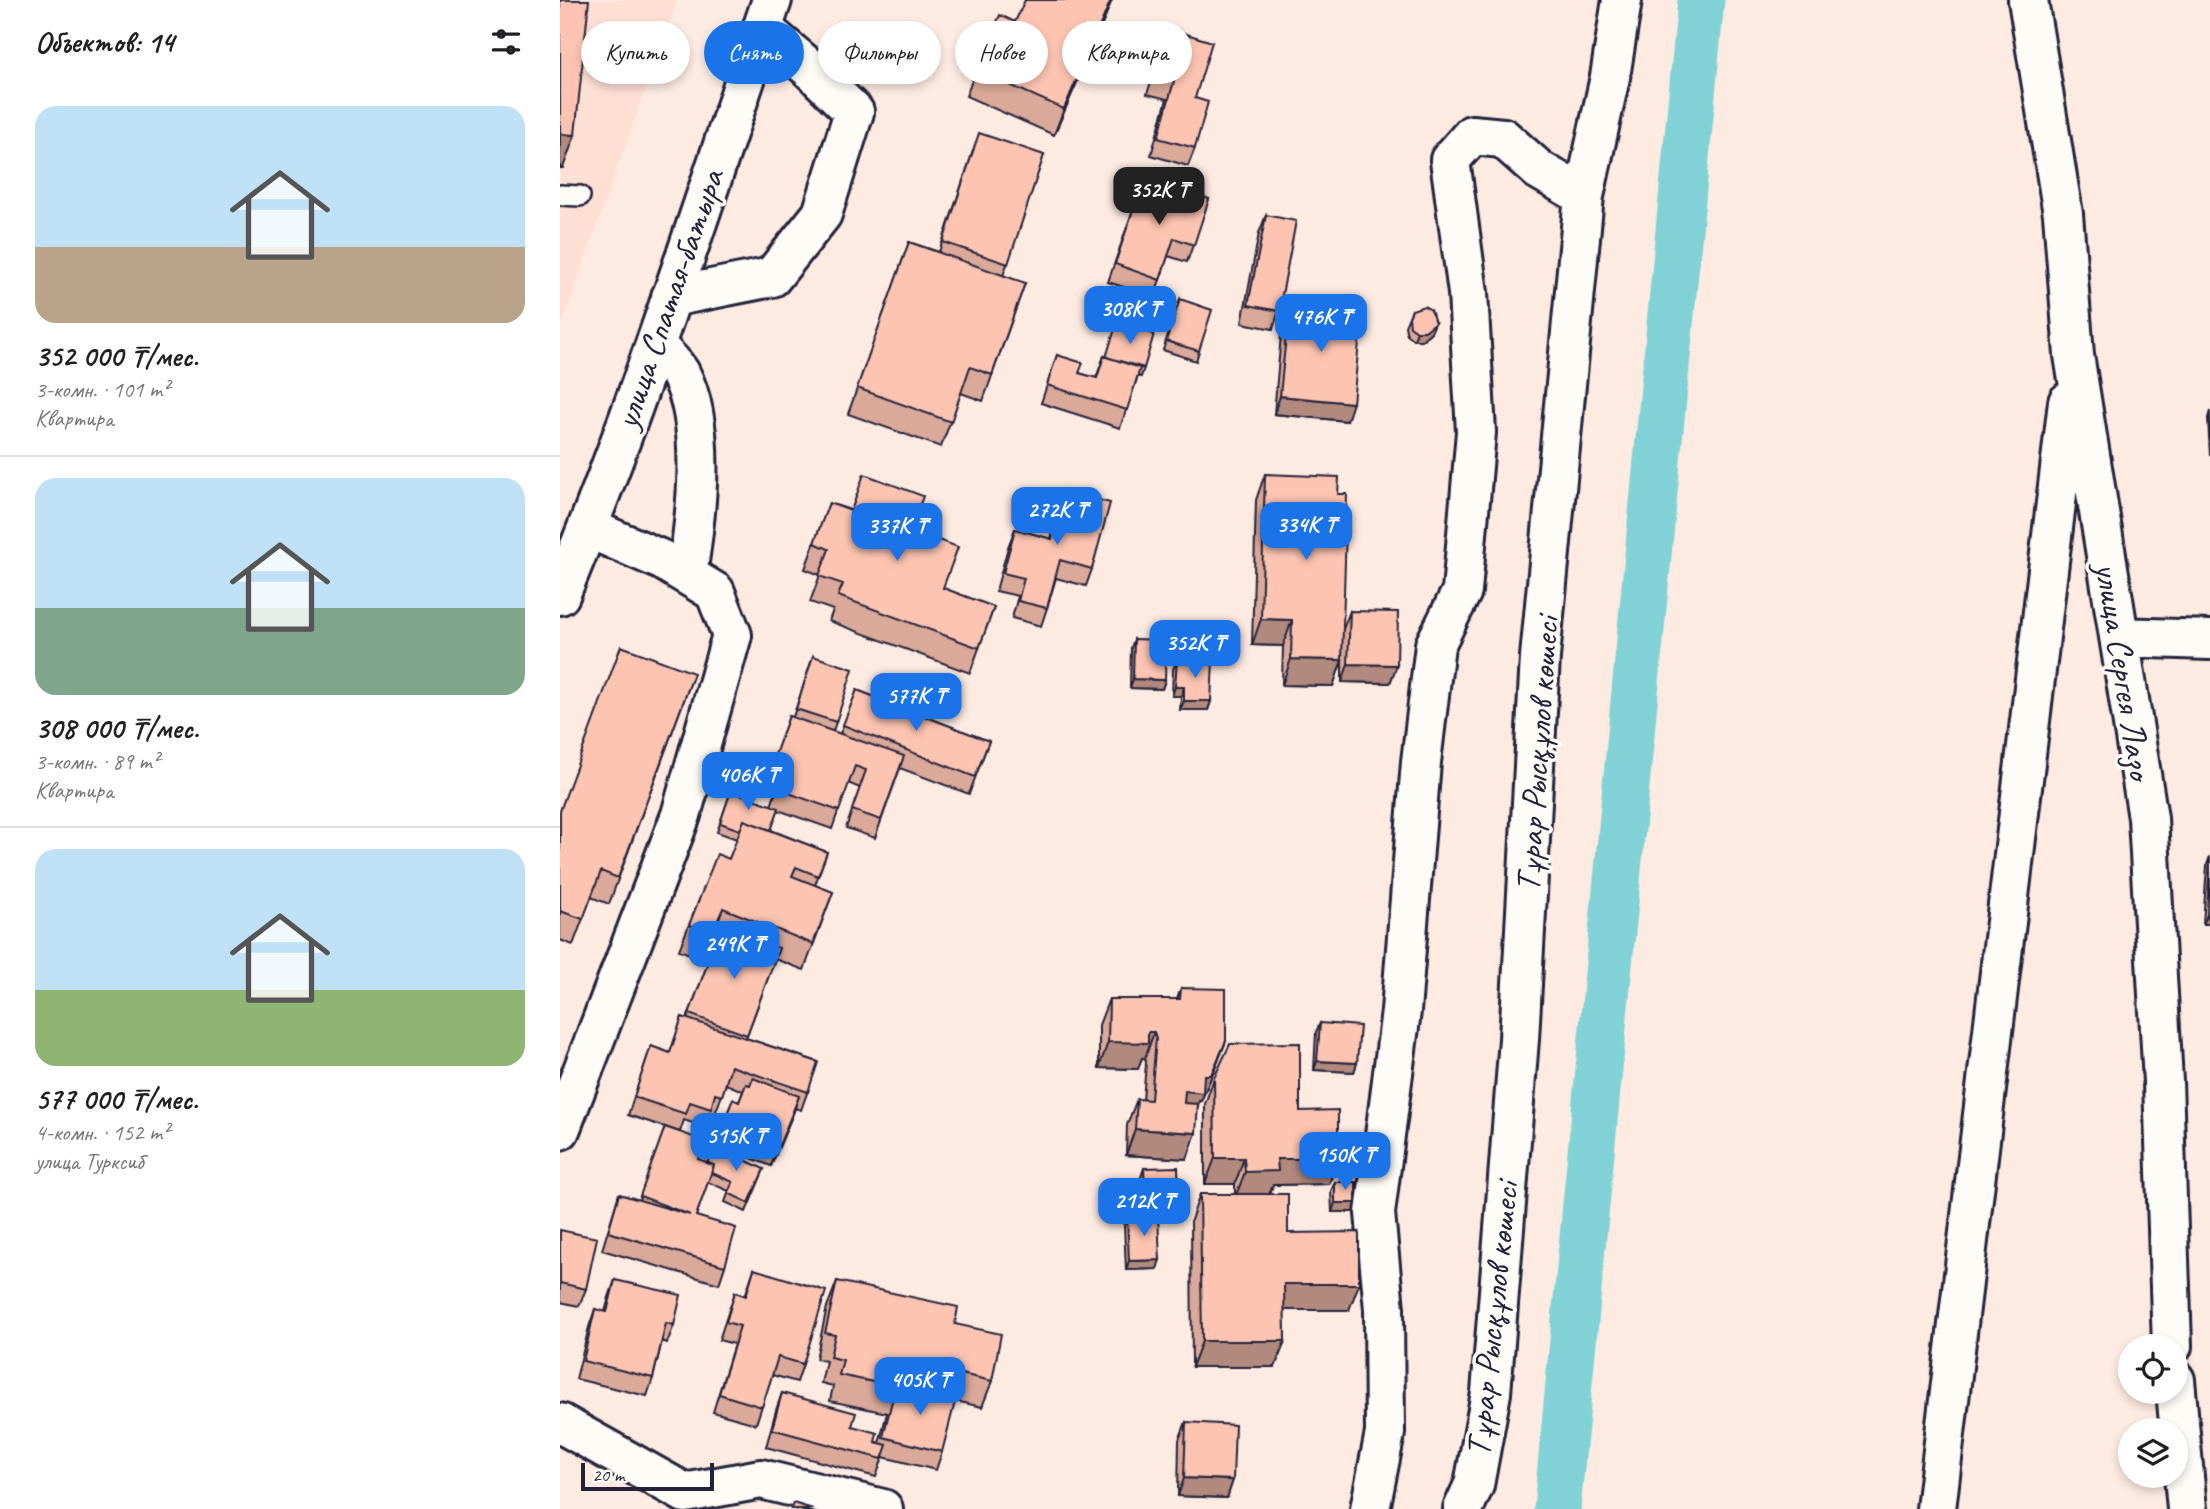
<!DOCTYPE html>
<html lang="ru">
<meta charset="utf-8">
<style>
:root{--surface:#fff;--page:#f2f2f2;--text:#202124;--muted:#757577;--line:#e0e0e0;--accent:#1a73e8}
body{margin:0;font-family:Caveat,sans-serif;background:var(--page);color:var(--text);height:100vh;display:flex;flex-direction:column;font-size:26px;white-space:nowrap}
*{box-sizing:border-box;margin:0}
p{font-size:23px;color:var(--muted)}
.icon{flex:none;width:38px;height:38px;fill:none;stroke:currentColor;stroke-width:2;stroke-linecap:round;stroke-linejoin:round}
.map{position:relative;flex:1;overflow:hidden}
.side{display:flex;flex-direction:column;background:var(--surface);width:560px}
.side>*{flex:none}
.top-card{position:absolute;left:21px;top:21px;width:665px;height:63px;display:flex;gap:14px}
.controls{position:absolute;left:1558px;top:1334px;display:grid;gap:14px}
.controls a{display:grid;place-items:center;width:70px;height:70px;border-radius:50%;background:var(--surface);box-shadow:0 4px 10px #0003;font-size:35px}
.scale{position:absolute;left:21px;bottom:18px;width:133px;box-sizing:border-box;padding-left:7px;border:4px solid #22223b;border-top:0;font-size:19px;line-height:24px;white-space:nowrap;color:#22223b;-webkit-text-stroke:5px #fdfcf7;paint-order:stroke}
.price{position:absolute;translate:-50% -60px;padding:0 16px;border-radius:14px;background:var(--accent);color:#fff;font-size:23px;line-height:46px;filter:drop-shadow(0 2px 4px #0008)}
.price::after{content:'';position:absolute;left:50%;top:42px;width:21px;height:16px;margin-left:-10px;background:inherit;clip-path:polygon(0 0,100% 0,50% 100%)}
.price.current{background:#222;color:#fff}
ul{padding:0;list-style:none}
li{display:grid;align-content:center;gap:14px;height:371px;padding:0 35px}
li+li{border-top:2px solid var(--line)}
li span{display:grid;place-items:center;height:217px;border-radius:21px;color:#555}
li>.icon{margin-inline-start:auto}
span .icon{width:126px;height:126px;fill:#fffc;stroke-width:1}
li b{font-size:30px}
h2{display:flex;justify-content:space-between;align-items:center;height:84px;padding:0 35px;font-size:30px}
.tag{padding:0 24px;border-radius:32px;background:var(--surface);box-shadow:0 4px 10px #0003;font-size:24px;line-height:63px}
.tag.current{background:var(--accent);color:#fff}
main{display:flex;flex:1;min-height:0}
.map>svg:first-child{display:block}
.built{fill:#fddfd4}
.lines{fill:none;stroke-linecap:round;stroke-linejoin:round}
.canal{stroke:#80d2d6;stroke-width:47}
.lane-casing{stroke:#22223b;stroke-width:24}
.street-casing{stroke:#22223b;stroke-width:44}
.lane{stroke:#fdfcf7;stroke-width:19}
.street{stroke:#fdfcf7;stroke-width:38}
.wall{fill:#daa999;stroke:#22223b;stroke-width:2;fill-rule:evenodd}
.shaded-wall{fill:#b1897d;stroke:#22223b;stroke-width:2}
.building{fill:#fdc4b2;stroke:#22223b;stroke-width:2}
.labels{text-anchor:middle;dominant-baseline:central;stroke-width:7;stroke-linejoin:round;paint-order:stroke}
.street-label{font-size:35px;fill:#22223b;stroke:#fdfcf7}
</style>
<main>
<section class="side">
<h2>Объектов: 14<svg class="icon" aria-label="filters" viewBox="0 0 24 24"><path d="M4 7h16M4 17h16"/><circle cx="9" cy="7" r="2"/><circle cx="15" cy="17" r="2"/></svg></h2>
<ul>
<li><span style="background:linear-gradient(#bfe0f5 65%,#b9a48a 0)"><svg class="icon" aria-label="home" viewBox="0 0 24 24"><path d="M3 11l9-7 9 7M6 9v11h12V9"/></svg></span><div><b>352 000 ₸/мес.</b><p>3-комн. · 101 m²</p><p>Квартира</p></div></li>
<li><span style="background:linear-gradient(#bfe0f5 60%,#7fa58c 0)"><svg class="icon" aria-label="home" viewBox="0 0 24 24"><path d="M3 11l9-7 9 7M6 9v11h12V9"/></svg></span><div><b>308 000 ₸/мес.</b><p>3-комн. · 89 m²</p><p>Квартира</p></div></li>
<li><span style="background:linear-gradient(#bfe0f5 65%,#8fb573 0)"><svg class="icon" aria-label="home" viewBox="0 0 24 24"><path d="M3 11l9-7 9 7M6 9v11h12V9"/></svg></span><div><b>577 000 ₸/мес.</b><p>4-комн. · 152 m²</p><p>улица Турксиб</p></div></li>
</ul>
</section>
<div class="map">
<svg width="1650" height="1509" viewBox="0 0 1650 1509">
<rect width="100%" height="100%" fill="#fdebe2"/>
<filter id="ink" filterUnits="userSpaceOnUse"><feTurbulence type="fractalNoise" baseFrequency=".0143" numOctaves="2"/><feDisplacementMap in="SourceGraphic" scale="14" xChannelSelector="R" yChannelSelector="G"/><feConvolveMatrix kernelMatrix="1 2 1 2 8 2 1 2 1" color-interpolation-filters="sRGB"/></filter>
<g filter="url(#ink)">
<path class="built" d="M0,0H117L0,330Z"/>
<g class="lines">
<path class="canal" d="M997,1509L1141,0"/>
<defs>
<path id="lane" d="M0,195L20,196"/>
<path id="street" d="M1468,0L1503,214L1514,355L1588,818L1603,1082L1612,1346
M111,297L212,277L262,214L294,112L248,67L202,28
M95,345C103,354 114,363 120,373C148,426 136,517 127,575
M0,595C81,401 144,199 212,0
M1559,637L1650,640
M0,1130L121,815L172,635L155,592L102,560L28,528
M1615,1380L1627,1509
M0,1423L125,1493
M125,1493L201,1479L323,1509
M810,1509L825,1433L824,1309L815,1213L841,1011L861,762L875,645L902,591L916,432L908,293L890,160L912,135L943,138L979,170L1024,196
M903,1509L914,1485L931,1393L959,1039L980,657L1024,196L1050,77L1062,0
M1376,1509L1508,402"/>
</defs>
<use href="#lane" class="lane-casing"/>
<use href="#street" class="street-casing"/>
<use href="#lane" class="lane"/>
<use href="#street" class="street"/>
</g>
<path class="wall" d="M544,20L494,135L406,96L416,70L455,22Z
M620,32L635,98V148L628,166L591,155L607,99L587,94L602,49L613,51Z
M413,151L484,155L443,276L465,283L423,401L401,393L381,447L288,414L349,242L379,252Z
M578,195L649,199L627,262L608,256L594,297L548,282Z
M706,215L719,311L713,329L682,323L699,233Z
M620,299L639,351L636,361L603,350Z
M729,305L787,421L714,414L722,323Z
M852,310L875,323L871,332L862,340H854L847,335L845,326Z
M497,355L519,373L536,378L544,356L584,368L581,377L578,376L560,428L481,403Z
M1650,411V456L1648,418Z
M705,474L778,494L783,629L790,611L837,665L830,683L782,682V660L773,686L722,685L723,646L692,645L696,500Z
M505,491L532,569L526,586L496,578L487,608L481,626L452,618L458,596L436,591L448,547L455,529L491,539L499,509Z
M269,503L351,530L383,588L434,607L410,673L269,621L273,610L250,602L260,575L245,569Z
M574,639L605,680L602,689L570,688L571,648Z
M253,656L276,722L273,731L280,734L297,690L429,741L409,794L340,768L315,838L286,828L300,788L288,783L272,829L218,810L211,830L267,852L255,885L273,892L244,970L215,959L186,1038L258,1062L241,1110L235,1108L211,1166L155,1144L162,1126L179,1102L183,1091L166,1084L155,1114L149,1112L144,1127L124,1120L120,1132L68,1115L91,1046L110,1053L122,1017L127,1019L158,936L153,934L143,959L119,950L129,925L169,859L177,839L157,832L171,791L211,806L217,788L205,784L229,716L233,717Z
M617,660L651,701L648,710H620L621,696H612L613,669Z
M134,673L49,904L31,897L13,945L0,940V811Z
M1650,856V924H1643L1647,865Z
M621,988L666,1041L656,1066L641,1101H639L638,1106L627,1159L566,1155L567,1125L577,1099L583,1100L586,1063L585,1058H582L578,1069L539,1068V1025L549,999H617Z
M760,1023L797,1063L794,1072L754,1070L756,1032Z
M654,1078L740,1111L778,1159L769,1184L713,1185L710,1194L728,1233L789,1310H724L725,1341L715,1367H632L631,1220L640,1194H675V1184H645V1104Z
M105,1127L138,1159L147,1163L204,1169L186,1212L165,1202L169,1191L148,1182L136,1216L165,1266L159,1284L42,1250L59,1194L79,1200Z
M584,1168L619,1193L615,1202L581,1204V1177Z
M775,1182L796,1203L793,1212H772L771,1191Z
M567,1217L597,1269L566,1270L564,1226Z
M0,1230L26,1289L19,1306L0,1302Z
M194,1269L243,1364L237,1382L212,1375L196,1424L153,1412L174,1344L159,1340L175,1292L185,1296Z
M55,1280L114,1325L107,1343L102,1341L93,1378L87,1396L16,1379L29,1327L35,1309L45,1312L49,1297Z
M277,1281L395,1324L432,1381L422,1407L374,1396L382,1452L376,1470L323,1457L316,1477L206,1447L216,1410L222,1393L292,1426L315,1442L319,1443L327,1413L270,1401L273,1386L261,1383L266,1361L256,1359L267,1307ZM338,1388L344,1389L341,1399L334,1398Z
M626,1422L673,1480L667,1498L618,1496L619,1440Z"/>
<path class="shaded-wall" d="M552,0L544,20L494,135L504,109Z
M0,134L15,135L3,168H0Z
M875,323L871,332L862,340H854L857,331Z
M720,396L793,403L787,421L714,414Z
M701,619L732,620L723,646L692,645Z
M731,659L782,660L773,686L722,685Z
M788,664L837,665L830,683L782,682Z
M573,679L605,680L602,689L570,688Z
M615,687H624L621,696H612Z
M624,701H651L648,710H620Z
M163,908L153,934L143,959L152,934Z
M1647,915H1650V924H1643Z
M588,1032H594L585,1058H582L578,1069L539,1068L548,1042Z
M666,1041L656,1066L641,1101H639L633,1118L615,1117L625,1091L644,1075Z
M757,1061L797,1063L794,1072L754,1070Z
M239,1096L233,1114L211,1166L218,1148Z
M575,1129L636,1133L627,1159L566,1155Z
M655,1158H684L675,1184H645Z
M717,1159H778L769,1184L713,1185L708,1197L675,1198L685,1172Z
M619,1193L615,1202L581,1204L585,1195Z
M775,1203H796L793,1212H772Z
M600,1260L597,1269L566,1270L569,1261Z
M724,1284H799L789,1310H715Z
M642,1341H725L715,1367H632Z
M624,1478L673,1480L667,1498L618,1496Z"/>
<path class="building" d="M0,0H29L15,135L0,134Z
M465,0H551L504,109L416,70L440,15L455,22Z
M620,32L652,42L635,98L648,102L635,148L598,138L614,81L594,76L602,49L614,52Z
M419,133L484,155L448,264L383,242Z
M584,177L649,199L634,245L614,238L600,280L555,264Z
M706,215L736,221L719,311L688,305Z
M349,242L465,283L432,375L410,367L391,422L297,388Z
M620,299L652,310L639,351L606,341Z
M729,305L802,312L793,403L720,396Z
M864,306L871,310L875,323L865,331H857L850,326L849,317L852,310Z
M557,323L594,334L584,368L546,357Z
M497,355L523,363L519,373L537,378L544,356L580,368L567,410L487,385Z
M304,474L363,496L351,530L398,547L383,588L434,607L419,648L278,596L283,584L259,576L269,549L254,543L269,503L291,511Z
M705,474L779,477L778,494H787L782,660L731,659L732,620L701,619Z
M505,491L550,503L532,569L500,560L487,608L458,601L464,578L443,573L455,529L492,539Z
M790,611L838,612L837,665L788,664Z
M574,639L606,640L605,680L573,679Z
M61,646L134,673L58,878L41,871L23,919L0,911V811Z
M253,656L293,669L276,722L236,709Z
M617,660L653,661L651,701H624V687H615Z
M297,690L429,741L415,777L283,725Z
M229,716L344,756L321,820L292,810L306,770L295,766L279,811L217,789L223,771L211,766Z
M171,791L219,808L211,830L184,820L180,830L160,823Z
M184,820L267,852L258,876L236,867L232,876L273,892L253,944L163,908L152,934L129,925L157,854L169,859Z
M1650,856V915H1647Z
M161,927L219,948L187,1035L129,1014Z
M621,988L666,989V1041L651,1075H644L643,1093L625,1091L624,1103L638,1104L636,1133L575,1129L577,1099L591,1100L596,1038L594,1032H588V1043L548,1042L549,999H620Z
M122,1017L258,1062L248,1092L171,1066L162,1096L155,1094L151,1109L130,1102L126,1114L74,1097L91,1046L110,1053Z
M760,1023L800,1026L797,1063L757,1061Z
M740,1043V1111L778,1110V1159H717L718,1171L685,1172L684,1158H655L654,1078L670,1044Z
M193,1078L239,1096L218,1148L162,1126L173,1099L179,1102L186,1084L190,1085Z
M105,1127L145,1141L138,1159L154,1165L136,1216L176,1228L165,1266L48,1232L59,1194L130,1215L80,1196Z
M155,1146L204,1169L189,1203L168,1193L173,1182L152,1173L154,1165L147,1163Z
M618,1167L619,1193L585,1195L584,1168Z
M775,1182H796V1203H775Z
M640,1194H728V1233L799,1232V1284H724L725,1341H642Z
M598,1216L600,1260L569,1261L567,1217Z
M0,1230L37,1238L26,1289L0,1283Z
M194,1269L266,1291L243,1364L218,1357L202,1407L159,1394L180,1326L166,1322L175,1292L186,1296Z
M55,1280L121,1295L114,1325L106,1323L93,1378L23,1361L35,1309L47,1312Z
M277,1281L398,1307L395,1324L441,1334L432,1381L344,1361L338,1387L279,1375L283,1360L270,1357L275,1335L265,1333Z
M348,1379L376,1387L374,1397L395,1402L382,1452L323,1437L333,1397L343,1400Z
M222,1393L296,1413L292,1426L317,1433L315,1442L327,1445L322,1459L212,1429Z
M626,1422L675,1425L673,1480L624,1478Z
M233,1503L253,1509H231Z"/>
</g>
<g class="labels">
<g class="street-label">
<text transform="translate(109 299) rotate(-71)">улица Спатая-батыра</text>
<text transform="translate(1564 671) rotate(81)">улица Сергея Лазо</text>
<text transform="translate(977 754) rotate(-86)">Тұрар Рысқұлов көшесі</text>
<text transform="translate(932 1319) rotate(-84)">Тұрар Рысқұлов көшесі</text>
</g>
</g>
</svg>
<div class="controls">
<a><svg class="icon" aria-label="locate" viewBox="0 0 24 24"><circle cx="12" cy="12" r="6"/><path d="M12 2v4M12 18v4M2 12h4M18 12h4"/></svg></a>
<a><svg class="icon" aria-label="layers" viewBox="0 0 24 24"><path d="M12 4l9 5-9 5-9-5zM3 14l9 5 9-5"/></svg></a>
</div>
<div class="scale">20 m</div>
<b class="price current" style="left:599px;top:227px">352K ₸</b>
<b class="price" style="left:570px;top:346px">308K ₸</b>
<b class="price" style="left:761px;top:354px">476K ₸</b>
<b class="price" style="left:497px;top:547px">272K ₸</b>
<b class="price" style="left:746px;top:562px">334K ₸</b>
<b class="price" style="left:337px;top:563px">337K ₸</b>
<b class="price" style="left:635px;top:680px">352K ₸</b>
<b class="price" style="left:356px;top:733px">577K ₸</b>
<b class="price" style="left:188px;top:812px">406K ₸</b>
<b class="price" style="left:174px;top:981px">249K ₸</b>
<b class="price" style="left:176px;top:1173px">515K ₸</b>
<b class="price" style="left:785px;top:1192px">150K ₸</b>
<b class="price" style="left:584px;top:1238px">212K ₸</b>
<b class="price" style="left:360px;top:1417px">405K ₸</b>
<div class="top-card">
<a class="tag">Купить</a>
<a class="tag current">Снять</a>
<a class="tag">Фильтры</a>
<a class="tag">Новое</a>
<a class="tag">Квартира</a>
</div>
</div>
</main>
